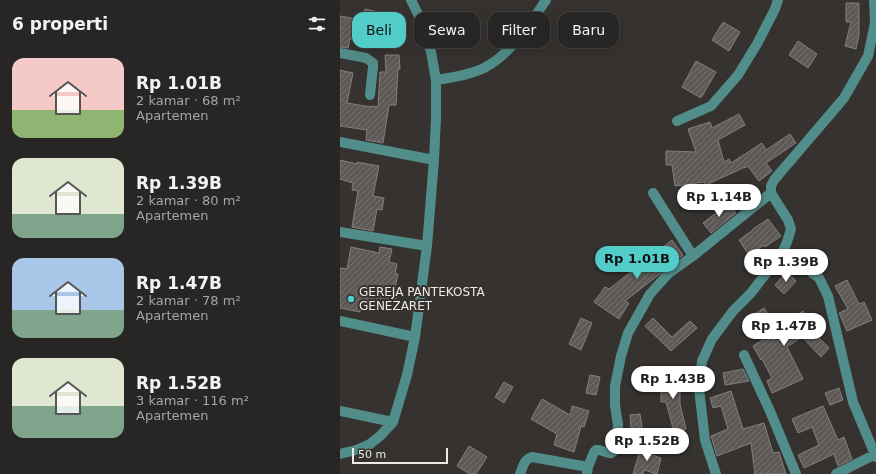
<!DOCTYPE html>
<html lang="id">
<meta charset="utf-8">
<style>
:root{--surface:#282624;--page:#343231;--text:#f1f3f6;--muted:#a5a5a6;--line:#444341;--accent:#53cdc9}
body{margin:0;font-family:"DejaVu Sans",sans-serif;background:var(--page);color:var(--text);height:100vh;display:flex;flex-direction:column;font-size:15px;white-space:nowrap}
*{box-sizing:border-box;margin:0}
p{font-size:13px;color:var(--muted)}
.icon{flex:none;width:22px;height:22px;fill:none;stroke:currentColor;stroke-width:2;stroke-linecap:round;stroke-linejoin:round}
.map{position:relative;flex:1;overflow:hidden}
.side{display:flex;flex-direction:column;background:var(--surface);width:340px}
.side>*{flex:none}
.guide{position:absolute;left:12px;top:12px;width:380px;height:36px;display:flex;gap:8px}
.scale{position:absolute;left:12px;bottom:10px;width:96px;box-sizing:border-box;padding-left:4px;border:2px solid #eceae9;border-top:0;font-size:11px;line-height:14px;white-space:nowrap;color:#eceae9;-webkit-text-stroke:3px #353230;paint-order:stroke}
.price{position:absolute;translate:-50% -34px;padding:0 9px;border-radius:14px;background:#fff;color:#222;font-size:13px;line-height:26px;filter:drop-shadow(0 1px 2px #0008)}
.price::after{content:'';position:absolute;left:50%;top:24px;width:12px;height:9px;margin-left:-6px;background:inherit;clip-path:polygon(0 0,100% 0,50% 100%)}
.price.selected{background:var(--accent);color:#111}
ul{padding:0;list-style:none}
li{display:flex;align-items:center;gap:12px;height:100px;padding:0 12px}
li span{display:grid;place-items:center;flex:none;width:112px;height:80px;border-radius:12px;color:#555}
li>.icon{margin-inline-start:auto}
span .icon{width:48px;height:48px;fill:#fffc;stroke-width:1}
li b{font-size:17px}
h2{display:flex;justify-content:space-between;align-items:center;height:48px;padding:0 12px;font-size:17px}
.pill{padding:0 14px;border-radius:12px;background:var(--surface);box-shadow:0 4px 16px #0002,0 0 0 1px var(--line);font-size:14px;line-height:36px}
.pill.selected{background:var(--accent);color:#111}
main{display:flex;flex:1;min-height:0}
.map>svg:first-child{display:block}
.building{fill:url(#building-hatch);stroke:#837f7d}
.lines{fill:none;stroke-linecap:round;stroke-linejoin:round}
.minor{stroke:#518d8a;stroke-width:10}
.poi-dot{fill:#53cdc9;stroke:#353230;stroke-width:1.5}
.labels{text-anchor:middle;dominant-baseline:central;stroke-width:4;stroke-linejoin:round;paint-order:stroke}
.poi-label{font-size:12px;fill:#eceae9;stroke:#353230;text-anchor:start}
</style>
<main>
<section class="side">
<h2>6 properti<svg class="icon" aria-label="filters" viewBox="0 0 24 24"><path d="M4 7h16M4 17h16"/><circle cx="9" cy="7" r="2"/><circle cx="15" cy="17" r="2"/></svg></h2>
<ul>
<li><span style="background:linear-gradient(#f6c9c9 65%,#8fb573 0)"><svg class="icon" aria-label="home" viewBox="0 0 24 24"><path d="M3 11l9-7 9 7M6 9v11h12V9"/></svg></span><div><b>Rp 1.01B</b><p>2 kamar · 68 m²</p><p>Apartemen</p></div></li>
<li><span style="background:linear-gradient(#dfe7d0 70%,#7fa58c 0)"><svg class="icon" aria-label="home" viewBox="0 0 24 24"><path d="M3 11l9-7 9 7M6 9v11h12V9"/></svg></span><div><b>Rp 1.39B</b><p>2 kamar · 80 m²</p><p>Apartemen</p></div></li>
<li><span style="background:linear-gradient(#a9c7e8 65%,#7fa58c 0)"><svg class="icon" aria-label="home" viewBox="0 0 24 24"><path d="M3 11l9-7 9 7M6 9v11h12V9"/></svg></span><div><b>Rp 1.47B</b><p>2 kamar · 78 m²</p><p>Apartemen</p></div></li>
<li><span style="background:linear-gradient(#dfe7d0 60%,#7fa58c 0)"><svg class="icon" aria-label="home" viewBox="0 0 24 24"><path d="M3 11l9-7 9 7M6 9v11h12V9"/></svg></span><div><b>Rp 1.52B</b><p>3 kamar · 116 m²</p><p>Apartemen</p></div></li>
</ul>
</section>
<div class="map">
<svg width="536" height="474" viewBox="0 0 536 474">
<defs>
<pattern id="building-hatch" width="6" height="6" patternUnits="userSpaceOnUse"><rect width="6" height="6" fill="#5d5957"/><path d="M-1 1l2-2M0 6l6-6M5 7l2-2" fill="none" stroke="#74716f"/></pattern>
</defs>
<rect width="100%" height="100%" fill="#353230"/>
<path class="building" d="M506,3H519V35L516,49L505,46L511,22H506Z
M25,9L48,14L42,45L10,39L8,48L0,47V16L23,20Z
M383,22L400,32L389,51L372,40Z
M458,41L477,54L468,68L449,55Z
M45,55H59L60,69H58L56,105H49L43,143L26,140L27,130L0,126V70L13,73L7,103L31,107V106L38,107L40,72H46Z
M356,61L376,72L361,98L342,87Z
M399,114L405,125L378,140L384,162L389,159L391,163L422,143L426,150L450,134L456,143L426,163L432,171L419,181L408,166L405,168V167L366,185L364,182L335,186L332,165H326V151L356,152L348,129L370,122L372,128Z
M0,160L17,164V162L39,166L33,196L44,198L42,210L37,209L33,231L12,227L18,191L12,190L13,183L0,179Z
M388,204L396,213L371,233L363,223Z
M428,219L441,236L425,247L424,245L409,255L399,240L413,230V229Z
M332,240L343,255L325,268L321,273L285,301L289,303L279,319L254,302L265,287L269,289Z
M11,247L39,253L40,247L52,249L49,262L57,264L55,274H58L55,288H58L56,303L22,299L20,312L0,308V268L7,269Z
M447,272L456,281L444,294L435,285Z
M507,280L519,304L524,302L532,320L507,331L499,313L508,309L495,286Z
M424,308L437,328L463,311L474,329L472,331L489,348L481,357L462,337L447,347L463,379L432,393L427,381L432,378L422,359L421,360L413,346L424,339L409,318Z
M241,318L252,323L241,350L229,344Z
M313,318L332,337L350,321L357,328L331,351L305,326Z
M403,369L409,381L385,385L383,373Z
M321,374L340,375V404L346,429L334,432L326,402H321Z
M250,375L260,377L256,395L246,393Z
M164,382L173,387L164,403L155,397Z
M499,388L503,400L490,405L485,393Z
M391,391L403,429L424,423L433,453L439,452L446,474H415L411,443L377,456L371,436L388,429L381,406L373,408L370,398Z
M202,399L230,415L232,406L249,411L244,427L241,426L234,452L214,445L217,434L191,419Z
M483,406L498,440L504,437L512,459L498,466L494,454L464,468L458,455L479,445L472,427L458,433L452,419Z
M300,414L302,428L291,429L290,415Z
M302,444L308,446L307,453L321,458L317,474L304,470L303,474H293Z
M129,446L147,457L136,474H130L117,466Z"/>
<g class="lines">
<path class="minor" d="M0,53L26,58L33,63V67L30,95
M96,80C110,78 130,75 144,68C171,54 189,25 206,0
M337,121L371,106L398,75L417,44L435,9L438,0
M0,142L94,160
M313,193L353,256
M0,232L87,246
M443,251L479,278L488,296L513,402L536,457
M0,321L75,337
M404,355L430,411L456,474
M0,411L53,422
M0,454L16,450L30,444L40,436L53,422L67,375L75,337L87,246L94,160L96,118V80L91,52L81,20L71,0
M180,474C183,467 184,459 192,457L248,467
M247,474L248,467L254,452L256,450H259L269,453H271L274,451L277,436L278,425L275,405V386L281,356L288,333L310,294L329,273L353,256L431,193
M376,474L365,440L359,389L362,361L372,339L393,311L411,293L443,251L447,242L451,229L448,220L431,193V186L434,180L504,98L528,56L535,23L534,0
M496,474L536,454"/>
</g>
<circle class="poi-dot" cx="11" cy="299" r="4"/>
<g class="labels">
<g class="poi-label">
<text x="19" y="292">GEREJA PANTEKOSTA<tspan x="19" dy="14">GENEZARET</tspan></text>
</g>
</g>
</svg>
<div class="scale">50 m</div>
<b class="price" style="left:379px;top:218px">Rp 1.14B</b>
<b class="price selected" style="left:297px;top:280px">Rp 1.01B</b>
<b class="price" style="left:446px;top:283px">Rp 1.39B</b>
<b class="price" style="left:444px;top:347px">Rp 1.47B</b>
<b class="price" style="left:333px;top:400px">Rp 1.43B</b>
<b class="price" style="left:307px;top:462px">Rp 1.52B</b>
<div class="guide">
<a class="pill selected">Beli</a>
<a class="pill">Sewa</a>
<a class="pill">Filter</a>
<a class="pill">Baru</a>
</div>
</div>
</main>
